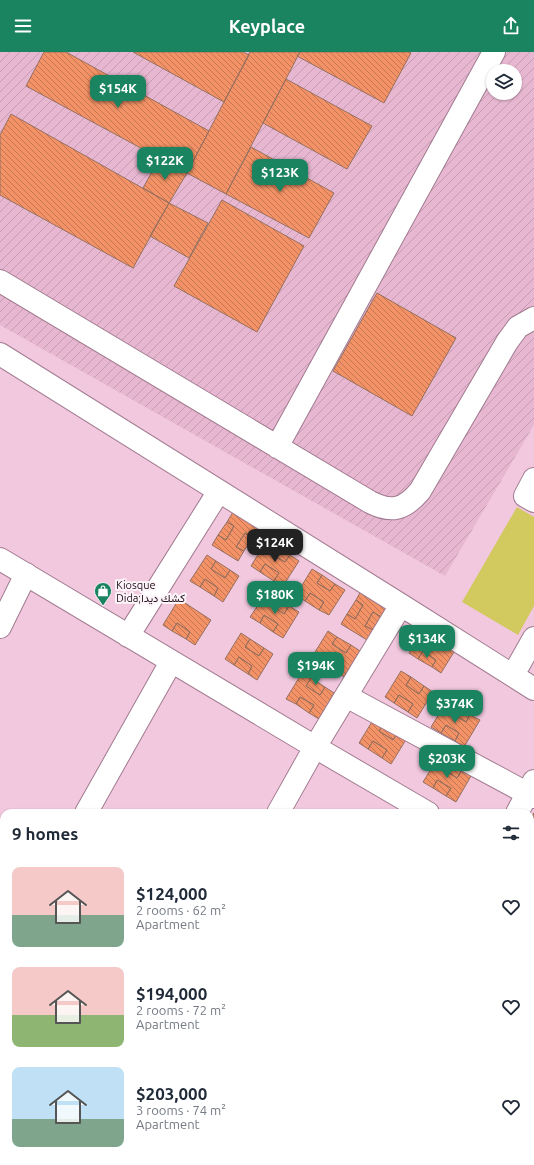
<!DOCTYPE html>
<meta charset="utf-8">
<style>
:root{--surface:#fff;--page:#f2f2f3;--text:#1f2937;--muted:#747a83;--accent:#1a8460}
body{margin:0;font-family:Ubuntu,Vazirmatn,sans-serif;background:var(--page);color:var(--text);height:100vh;display:flex;flex-direction:column;font-size:15px;white-space:nowrap}
*{box-sizing:border-box;margin:0}
p{font-size:13px;color:var(--muted)}
.icon{flex:none;width:22px;height:22px;fill:none;stroke:currentColor;stroke-width:2;stroke-linecap:round;stroke-linejoin:round}
.map{position:relative;flex:1;overflow:hidden}
.sheet{position:absolute;left:0px;top:757px;width:534px;height:356px;display:flex;flex-direction:column;background:var(--surface);border-radius:12px 12px 0 0;box-shadow:0 1px 3px #0004}
.sheet>*{flex:none}
.tools{position:absolute;left:486px;top:12px;display:grid;gap:8px}
.tools a{display:grid;place-items:center;width:36px;height:36px;border-radius:50%;background:var(--surface);box-shadow:0 1px 3px #0004;font-size:20px}
.price{position:absolute;translate:-50% -34px;padding:0 9px;border-radius:8px;background:var(--accent);color:#fff;font-size:13px;line-height:26px;filter:drop-shadow(0 1px 2px #0008)}
.price::after{content:'';position:absolute;left:50%;top:24px;width:12px;height:9px;margin-left:-6px;background:inherit;clip-path:polygon(0 0,100% 0,50% 100%)}
.price.selected{background:#222;color:#fff}
ul{padding:0;list-style:none}
li{display:flex;align-items:center;gap:12px;height:100px;padding:0 12px}
li span{display:grid;place-items:center;flex:none;width:112px;height:80px;border-radius:8px;color:#555}
li>.icon{margin-inline-start:auto}
span .icon{width:48px;height:48px;fill:#fffc;stroke-width:1}
li b{font-size:17px}
h2{display:flex;justify-content:space-between;align-items:center;height:48px;padding:0 12px;font-size:17px}
header{display:flex;justify-content:space-between;align-items:center;height:52px;padding:0 12px;background:var(--accent);color:#fff;font-size:18px;font-weight:700}
.map>svg:first-child{display:block}
.industrial{fill:url(#industrial-furrows);fill-rule:evenodd}
.park{fill:#d2c95f}
.building{fill:url(#building-back-hatch);stroke:#96705f}
.lines{fill:none;stroke-linecap:round;stroke-linejoin:round}
.minor-casing{stroke:#a17b90;stroke-width:24}
.minor{stroke:#fff;stroke-width:22}
.labels{text-anchor:middle;dominant-baseline:central;stroke-width:4;stroke-linejoin:round;paint-order:stroke}
.poi-label{font-size:11px;fill:#20111a;stroke:#fdf4f9;text-anchor:start}
</style>
<header><svg class="icon" aria-label="menu" viewBox="0 0 24 24"><path d="M4 6h16M4 12h16M4 18h16"/></svg>Keyplace<svg class="icon" aria-label="share" viewBox="0 0 24 24"><path d="M12 15V3M7 8l5-5 5 5M5 13v7h14v-7"/></svg></header>
<div class="map">
<svg width="534" height="1113" viewBox="0 0 534 1113">
<defs>
<pattern id="industrial-furrows" width="10" height="10" patternUnits="userSpaceOnUse"><rect width="10" height="10" fill="#e7b7d1"/><path d="M-1 1l2-2M0 10L10 0M9 11l2-2" fill="none" stroke="#c69cb3"/></pattern>
<pattern id="building-back-hatch" width="6" height="6" patternUnits="userSpaceOnUse"><rect width="6" height="6" fill="#f39266"/><path d="M-1 5l2 2M0 0l6 6M5-1l2 2" fill="none" stroke="#c47653"/></pattern>
</defs>
<rect width="100%" height="100%" fill="#f2c8df"/>
<path class="industrial" d="M0,0H534V373L445,524L0,273ZM493,19H515V41H493Z"/>
<path class="park" d="M517,455L534,465V554L518,583L462,550Z"/>
<path class="building" d="M44,0H66L209,79L187,121L26,34Z
M133,0H243L249,3L224,50Z
M250,0H300L226,142L187,121Z
M300,0H410L411,1L384,51L297,4Z
M286,27L372,74L347,117L263,71Z
M11,62L169,151L133,216L0,143V83Z
M251,95L334,141L309,186L226,142Z
M159,107L187,121L169,151L143,136Z
M222,148L304,194L257,280L174,234Z
M169,151L208,171L189,206L150,184Z
M377,241L456,286L412,364L333,319Z
M233,460L258,476L252,486L245,481L236,495L244,499L238,509L212,493L218,483L226,488L234,474L227,470Z
M227,470L234,474L226,488L218,483Z
M245,481L252,486L244,499L236,495Z
M267,488L276,494L271,502L285,510L290,503L299,509L283,534L274,529L279,521L265,512L260,520L251,514Z
M276,494L290,503L285,510L271,502Z
M207,503L216,509L211,517L225,526L230,518L239,524L223,550L214,544L218,536L205,527L200,535L190,529Z
M216,509L230,518L225,526L211,517Z
M265,512L279,521L274,529L260,520Z
M312,517L322,523L317,531L330,539L335,532L345,538L329,563L319,558L324,550L310,541L305,549L296,543Z
M322,523L335,532L330,539L317,531Z
M205,527L218,536L214,544L200,535Z
M361,539L387,555L381,565L373,560L365,574L373,578L367,588L341,572L347,562L355,567L363,553L356,548Z
M267,540L276,545L271,553L284,562L289,554L299,560L283,586L273,580L278,572L264,563L260,571L250,565Z
M310,541L324,550L319,558L305,549Z
M276,545L289,554L284,562L271,553Z
M179,547L211,568L195,593L186,587L190,580L177,571L172,579L163,573Z
M356,548L363,553L355,567L347,562Z
M373,560L381,565L373,578L365,574Z
M264,563L278,572L273,580L260,571Z
M177,571L190,580L186,587L172,579Z
M425,575L434,581L429,589L443,597L448,589L457,595L441,621L432,615L436,608L423,599L418,607L409,601Z
M328,579L337,585L332,592L346,601L351,593L360,599L344,625L335,619L340,611L326,603L321,611L312,605Z
M241,581L250,587L245,595L259,604L264,596L273,602L257,628L248,622L252,614L239,605L234,613L225,607Z
M434,581L448,589L443,597L429,589Z
M337,585L351,593L346,601L332,592Z
M250,587L264,596L259,604L245,595Z
M423,599L436,608L432,615L418,607Z
M326,603L340,611L335,619L321,611Z
M239,605L252,614L248,622L234,613Z
M401,619L411,625L406,633L419,642L424,634L433,640L417,666L408,660L413,652L399,643L394,651L385,645Z
M302,621L311,626L306,634L320,643L325,635L334,641L319,667L309,661L314,653L300,645L296,652L286,647Z
M411,625L424,634L419,642L406,633Z
M311,626L325,635L320,643L306,634Z
M399,643L413,652L408,660L394,651Z
M300,645L314,653L309,661L296,652Z
M447,649L456,654L452,662L466,670L470,663L480,668L464,695L455,689L459,681L446,673L441,681L431,675Z
M456,654L470,663L466,670L452,662Z
M375,665L384,671L379,679L393,688L398,680L407,686L391,712L382,706L387,698L373,689L368,697L359,691Z
M384,671L398,680L393,688L379,679Z
M446,673L459,681L455,689L441,681Z
M373,689L387,698L382,706L368,697Z
M439,704L448,710L443,717L457,726L462,718L471,724L456,750L446,744L451,736L437,728L433,736L423,730Z
M448,710L462,718L457,726L443,717Z
M437,728L451,736L446,744L433,736Z
M534,761V781L530,788V767Z
M530,833L534,835V862L530,864Z
M533,918L534,943L532,942L530,946V924Z
M530,960L534,962V973L530,971Z
M530,971L534,973V995L530,996Z"/>
<g class="lines">
<defs>
<path id="minor" d="M0,229L370,450C391,461 404,458 420,439L507,290L518,275L534,266
M0,302L401,553L315,695L0,507
M277,395L494,0
M534,427L525,444L534,449
M401,553L534,637
M0,575L26,522
M128,584L219,439
M513,623L534,586
M346,644L534,745
M86,761L171,610
M278,761L315,695L428,761
M517,761L534,729
M530,817L534,819
M0,854L4,856
M530,879L534,872
M0,916L4,909
M0,966L4,968
M530,1009L534,1002
M288,1109L295,1113
M49,1113L50,1109"/>
</defs>
<use href="#minor" class="minor-casing"/>
<use href="#minor" class="minor"/>
</g>
<defs>
<symbol id="shop-pin" viewBox="-11 -11 22 30"><path d="M0 17L-7.5 6A9.5 9.5 0 1 1 7.5 6Z" fill="#1a8460" stroke="#fdf4f9"/><path d="M-5-2.5h2.3a2.7 3.5 0 0 1 5.4 0H5L5.5 6h-11ZM-1.5-2.5h3a1.5 2.3 0 0 0-3 0Z" fill="#fff"/></symbol>
</defs>
<g fill-rule="evenodd">
<use href="#shop-pin" x="93" y="529" width="20" height="27"/>
</g>
<g class="labels">
<g class="poi-label">
<text x="116" y="533">Kiosque<tspan x="116" dy="13">Dida;كشك ديدا</tspan></text>
</g>
</g>
</svg>
<div class="tools">
<a><svg class="icon" aria-label="layers" viewBox="0 0 24 24"><path d="M12 4l9 5-9 5-9-5zM3 14l9 5 9-5"/></svg></a>
</div>
<b class="price" style="left:118px;top:57px">$154K</b>
<b class="price" style="left:165px;top:129px">$122K</b>
<b class="price" style="left:280px;top:141px">$123K</b>
<b class="price selected" style="left:275px;top:511px">$124K</b>
<b class="price" style="left:275px;top:563px">$180K</b>
<b class="price" style="left:427px;top:607px">$134K</b>
<b class="price" style="left:316px;top:634px">$194K</b>
<b class="price" style="left:455px;top:672px">$374K</b>
<b class="price" style="left:447px;top:727px">$203K</b>
<section class="sheet">
<h2>9 homes<svg class="icon" aria-label="filters" viewBox="0 0 24 24"><path d="M4 7h16M4 17h16"/><circle cx="9" cy="7" r="2"/><circle cx="15" cy="17" r="2"/></svg></h2>
<ul>
<li><span style="background:linear-gradient(#f6c9c9 60%,#7fa58c 0)"><svg class="icon" aria-label="home" viewBox="0 0 24 24"><path d="M3 11l9-7 9 7M6 9v11h12V9"/></svg></span><div><b>$124,000</b><p>2 rooms · 62 m²</p><p>Apartment</p></div><svg class="icon" aria-label="heart" viewBox="0 0 24 24"><path d="M12 20l-8-8c-3-5 5-10 8-4 3-6 11-1 8 4z"/></svg></li>
<li><span style="background:linear-gradient(#f6c9c9 60%,#8fb573 0)"><svg class="icon" aria-label="home" viewBox="0 0 24 24"><path d="M3 11l9-7 9 7M6 9v11h12V9"/></svg></span><div><b>$194,000</b><p>2 rooms · 72 m²</p><p>Apartment</p></div><svg class="icon" aria-label="heart" viewBox="0 0 24 24"><path d="M12 20l-8-8c-3-5 5-10 8-4 3-6 11-1 8 4z"/></svg></li>
<li><span style="background:linear-gradient(#bfe0f5 65%,#7fa58c 0)"><svg class="icon" aria-label="home" viewBox="0 0 24 24"><path d="M3 11l9-7 9 7M6 9v11h12V9"/></svg></span><div><b>$203,000</b><p>3 rooms · 74 m²</p><p>Apartment</p></div><svg class="icon" aria-label="heart" viewBox="0 0 24 24"><path d="M12 20l-8-8c-3-5 5-10 8-4 3-6 11-1 8 4z"/></svg></li>
</ul>
</section>
</div>
